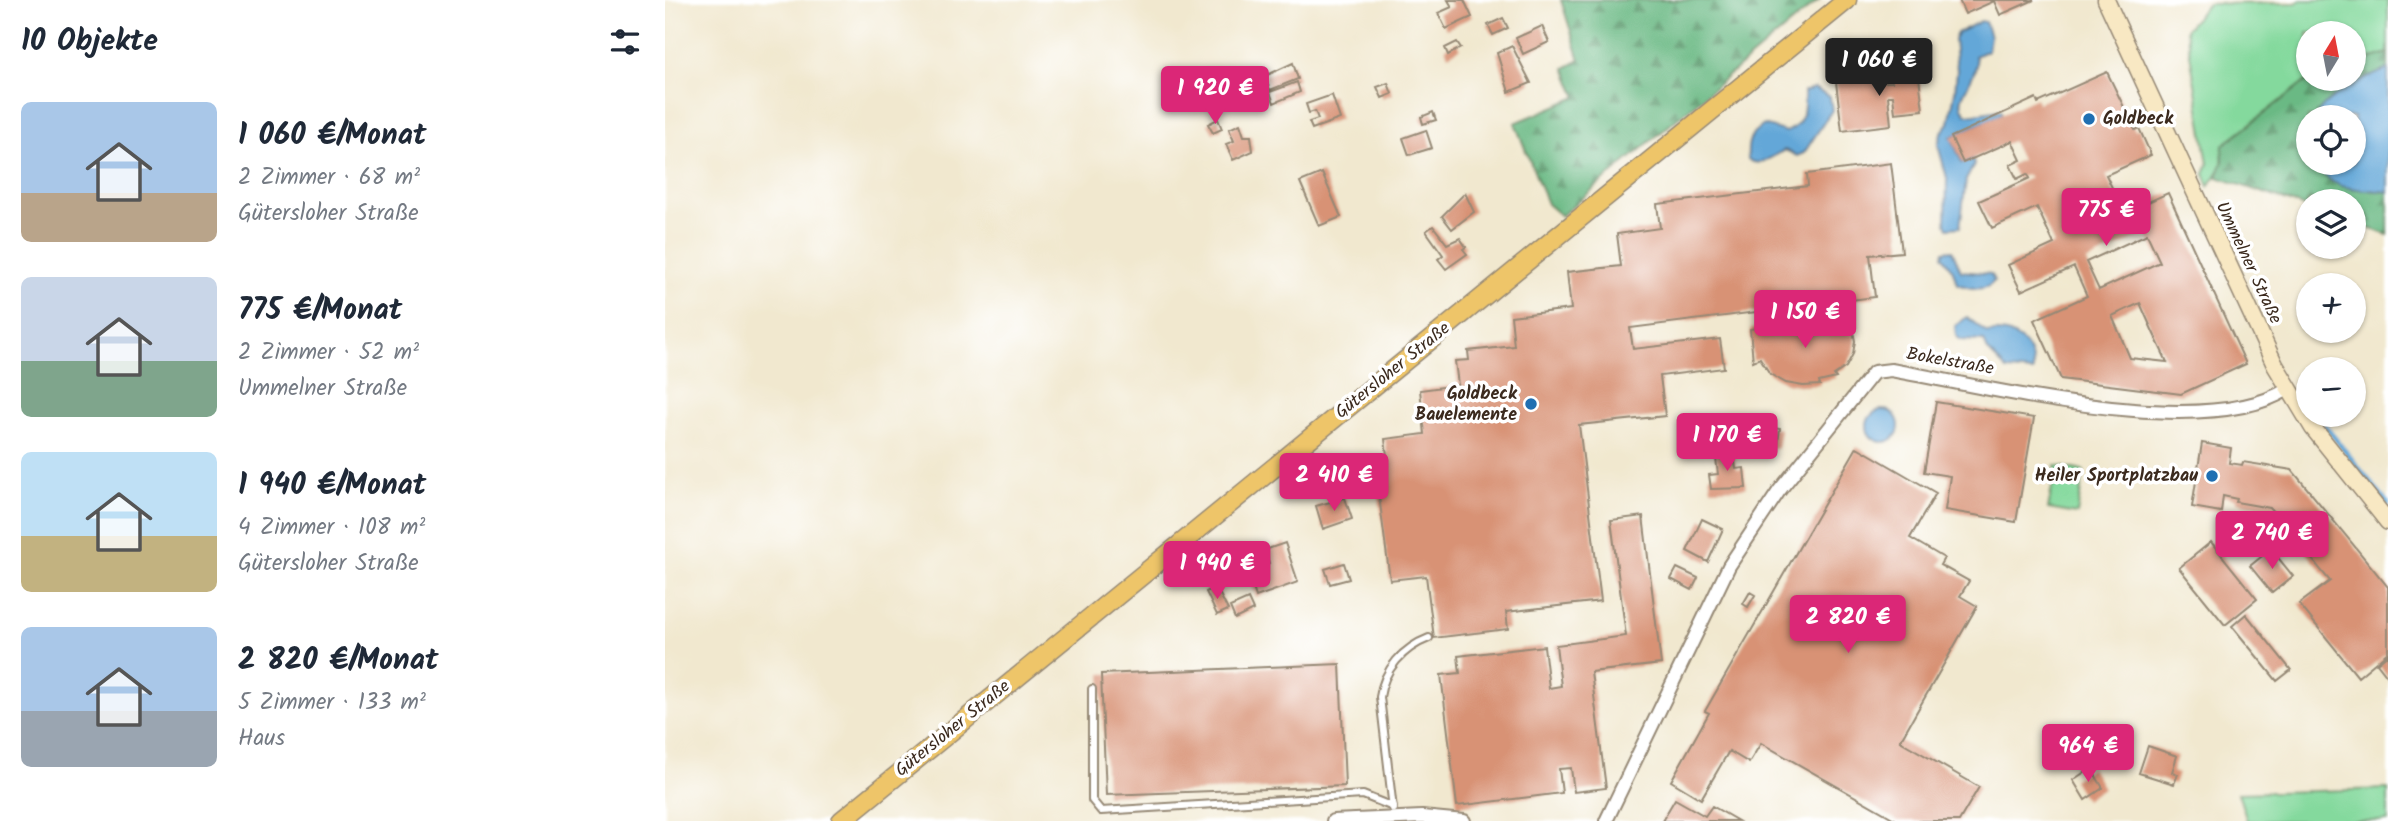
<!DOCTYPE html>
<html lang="de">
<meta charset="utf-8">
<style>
:root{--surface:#fff;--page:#f6f6f7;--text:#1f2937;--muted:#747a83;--accent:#db2777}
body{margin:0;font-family:Kalam,sans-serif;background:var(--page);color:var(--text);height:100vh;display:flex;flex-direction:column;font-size:26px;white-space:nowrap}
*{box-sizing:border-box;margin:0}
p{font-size:23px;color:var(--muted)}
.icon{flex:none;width:38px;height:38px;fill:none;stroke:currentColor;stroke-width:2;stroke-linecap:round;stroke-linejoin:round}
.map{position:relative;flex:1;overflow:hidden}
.side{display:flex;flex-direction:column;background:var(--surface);width:665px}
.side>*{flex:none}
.needle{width:46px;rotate:10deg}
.tools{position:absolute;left:1631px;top:21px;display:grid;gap:14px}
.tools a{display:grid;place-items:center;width:70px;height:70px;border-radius:50%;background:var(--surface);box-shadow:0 2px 5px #0004;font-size:35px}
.price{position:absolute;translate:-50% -60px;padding:0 16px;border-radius:7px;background:var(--accent);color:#fff;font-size:23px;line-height:46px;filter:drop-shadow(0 2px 4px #0008)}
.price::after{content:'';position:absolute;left:50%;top:42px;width:21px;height:16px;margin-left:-10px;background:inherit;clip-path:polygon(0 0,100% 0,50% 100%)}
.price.on{background:#222;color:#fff}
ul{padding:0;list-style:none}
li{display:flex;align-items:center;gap:21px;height:175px;padding:0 21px}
li span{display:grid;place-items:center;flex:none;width:196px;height:140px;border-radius:10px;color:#555}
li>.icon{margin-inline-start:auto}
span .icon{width:84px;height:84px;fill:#fffc;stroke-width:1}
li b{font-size:30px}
h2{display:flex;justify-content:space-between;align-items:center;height:84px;padding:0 21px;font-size:30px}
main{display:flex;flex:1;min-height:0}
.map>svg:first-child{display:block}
.green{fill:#84d99d;stroke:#60825e;stroke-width:2}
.forest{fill:url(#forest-firs);stroke:#537251;stroke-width:2}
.water{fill:#64a7d8;stroke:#50687b;stroke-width:2}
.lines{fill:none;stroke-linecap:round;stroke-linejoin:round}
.stream{stroke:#64a7d8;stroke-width:4.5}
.building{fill:#d89275;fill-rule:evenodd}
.lane-casing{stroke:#968976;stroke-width:10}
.street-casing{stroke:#968976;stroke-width:16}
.secondary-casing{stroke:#968976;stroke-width:19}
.primary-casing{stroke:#968976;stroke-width:21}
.lane{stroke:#fff;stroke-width:6}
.street{stroke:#fff;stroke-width:12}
.secondary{stroke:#f8e8c3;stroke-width:16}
.primary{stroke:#eec569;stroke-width:18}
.poi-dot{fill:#1f6fb2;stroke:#fff;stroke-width:2.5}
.labels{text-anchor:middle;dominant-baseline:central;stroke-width:7;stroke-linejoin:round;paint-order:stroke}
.poi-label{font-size:18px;font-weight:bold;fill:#3b2a1e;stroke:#fff;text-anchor:end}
.street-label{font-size:18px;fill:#3b2a1e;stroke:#fff}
</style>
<main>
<section class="side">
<h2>10 Objekte<svg class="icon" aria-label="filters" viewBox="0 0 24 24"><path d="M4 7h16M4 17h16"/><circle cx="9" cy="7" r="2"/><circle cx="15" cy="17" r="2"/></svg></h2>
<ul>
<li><span style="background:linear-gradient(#a9c7e8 65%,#b9a48a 0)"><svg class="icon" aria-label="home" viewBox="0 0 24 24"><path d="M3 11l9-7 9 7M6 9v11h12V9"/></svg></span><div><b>1 060 €/Monat</b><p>2 Zimmer · 68 m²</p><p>Gütersloher Straße</p></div></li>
<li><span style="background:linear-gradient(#c9d6e8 60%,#7fa58c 0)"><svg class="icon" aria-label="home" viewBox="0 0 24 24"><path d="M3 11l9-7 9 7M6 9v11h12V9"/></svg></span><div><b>775 €/Monat</b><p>2 Zimmer · 52 m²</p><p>Ummelner Straße</p></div></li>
<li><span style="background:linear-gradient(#bfe0f5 60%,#c2b280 0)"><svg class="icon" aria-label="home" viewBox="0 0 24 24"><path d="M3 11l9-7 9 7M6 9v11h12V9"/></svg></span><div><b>1 940 €/Monat</b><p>4 Zimmer · 108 m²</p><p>Gütersloher Straße</p></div></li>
<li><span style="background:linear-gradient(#a9c7e8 60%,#9aa5b1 0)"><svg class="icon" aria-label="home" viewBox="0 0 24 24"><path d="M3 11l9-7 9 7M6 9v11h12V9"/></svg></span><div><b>2 820 €/Monat</b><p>5 Zimmer · 133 m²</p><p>Haus</p></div></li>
</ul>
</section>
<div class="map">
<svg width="1723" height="821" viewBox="0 0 1723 821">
<defs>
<pattern id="forest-firs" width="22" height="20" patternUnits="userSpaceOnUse" patternTransform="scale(1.75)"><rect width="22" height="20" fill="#6bb984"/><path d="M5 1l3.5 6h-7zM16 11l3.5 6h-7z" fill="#59976b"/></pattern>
</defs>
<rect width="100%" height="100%" fill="#fff"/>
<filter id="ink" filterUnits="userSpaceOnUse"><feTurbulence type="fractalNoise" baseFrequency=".0143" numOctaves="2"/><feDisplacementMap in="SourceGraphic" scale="14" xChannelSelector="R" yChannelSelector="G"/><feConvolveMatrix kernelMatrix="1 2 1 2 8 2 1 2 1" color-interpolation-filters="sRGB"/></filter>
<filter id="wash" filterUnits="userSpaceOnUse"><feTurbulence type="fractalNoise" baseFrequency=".00686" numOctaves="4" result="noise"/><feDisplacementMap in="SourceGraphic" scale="28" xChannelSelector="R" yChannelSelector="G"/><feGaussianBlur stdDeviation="1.57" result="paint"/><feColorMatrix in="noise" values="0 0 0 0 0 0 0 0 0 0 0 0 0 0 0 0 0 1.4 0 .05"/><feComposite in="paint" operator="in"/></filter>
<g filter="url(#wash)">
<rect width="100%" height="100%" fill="#f1e8cf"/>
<path class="green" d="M1636,0H1723V53L1689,64V33H1643L1644,79L1558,145L1557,166L1544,186L1539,174L1543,164L1521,29L1543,4L1631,3Z
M1391,466L1419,471L1412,514L1383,509Z
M1723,789V821H1582L1573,793Z"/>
<path class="forest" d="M896,0H1154L896,216L882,204L850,123L912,97L900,68L915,60Z
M1723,53V69L1651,113V117H1643V163H1650C1667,193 1692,188 1723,192V235L1689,223V201H1643V208L1552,177L1558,161V145L1644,79H1689V64Z"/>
<path class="water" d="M1316,21L1320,22L1325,36L1323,50L1310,56C1318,77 1282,99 1303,115L1335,110L1337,114L1286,137L1297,163L1308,159L1309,165L1301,180L1295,227L1283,228L1281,223L1282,178L1273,145L1276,133L1284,123L1290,92L1292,70L1289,40L1292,33Z
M1723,69V192C1692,188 1667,193 1650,163H1689V117H1651C1656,99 1705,76 1723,69Z
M1149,88L1165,97L1167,110L1139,153L1132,156L1120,150C1108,155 1094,169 1083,159C1082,142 1084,135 1099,125L1121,132C1139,125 1140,110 1139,92Z
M1287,250L1296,271L1326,274L1329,281C1321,293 1304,288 1292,284L1288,271L1278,256L1279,251Z
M1302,317L1322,333C1348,328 1369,343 1368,372L1342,370L1323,351L1319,341L1296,340L1291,336L1290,326Z
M1202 426a16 16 0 1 1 32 0a16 16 0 1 1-32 0Z"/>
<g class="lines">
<path class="stream" d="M1660,426L1723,504"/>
</g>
<g id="blocks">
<path class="building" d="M783,0H799L807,17L781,29L773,13L787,7Z
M1294,0H1369L1335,15L1329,1L1300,14Z
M838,18L843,28L828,35L823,25Z
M877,26L884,42L858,54L851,38Z
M792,42L796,48L783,55L780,48Z
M847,46L866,83L844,92L832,53Z
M1252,61L1258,110L1230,113L1228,96H1223L1226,125L1177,131L1171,82L1221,76V82H1227L1225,65Z
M628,63L633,79L605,90L600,76Z
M1442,72L1470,130L1474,128L1486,155L1441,175L1459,213L1503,193L1581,364L1516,394L1396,379L1369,320L1422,296L1409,267L1356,291L1343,265L1389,244L1372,207L1327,228L1314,201L1365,178L1362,174L1352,179L1345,165L1356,160L1347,141L1298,163L1286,137L1371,98L1373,103ZM1482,234L1495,262L1434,290L1421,262ZM1475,303L1488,332L1502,362L1465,358L1447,316Z
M632,82L635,92L609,103L605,92Z
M723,83L727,94L717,98L712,87Z
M667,95L675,119L647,129L644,122L653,119L650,111L644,113L641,104Z
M768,112L771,120L758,124L756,117Z
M553,119L557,129L548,133L543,124Z
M575,124L579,136H586L588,151L568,160L561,144L569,141L564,129Z
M761,130L767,148L744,155L738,138Z
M1226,163L1237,252L1205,255L1210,297L965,328L968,349L1055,339L1059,368L995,376L1000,416L914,425L936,601L841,612L843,629L769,638L761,576L725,580L709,457L722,455L720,439L760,434L755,390L793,385L790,361L804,360L803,351L849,346L846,316L906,309L902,272L956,266L952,234L995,228L992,204L1143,186L1142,174Z
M657,173L676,217L654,226L635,182Z
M800,193L809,212L787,229L777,216Z
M768,226L782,244L795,238L801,247L798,249L802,254L781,269L773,259L778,255L761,231Z
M1185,316L1190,341L1188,354L1181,367L1169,375L1171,378L1154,382L1155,385L1138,386L1121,383L1105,374L1095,358L1088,361L1085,329L1168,318L1169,323Z
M1271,402L1369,418L1351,522L1280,510L1285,476L1259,472Z
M1090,425L1115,429L1112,449L1096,447L1098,434L1089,433Z
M1537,443L1566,448L1564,463L1577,465L1578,462L1627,470L1723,587V652L1693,677L1634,604L1665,581L1605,508L1571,502L1572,499L1558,496L1556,512L1527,507Z
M1192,447L1271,493L1245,538L1279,558L1275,565L1304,581L1295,596L1312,606L1235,741L1314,787L1294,821H1233L1096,743L1084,763L1064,751L1036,799L1006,781L1044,713L1040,711Z
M1068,450L1071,469L1079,468L1081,488L1046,489L1044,475L1053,474L1050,451Z
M680,498L687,519L658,529L651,506Z
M978,516L996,664L926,672L941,788L909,792L906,768L894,769L897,793L792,806L776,675L795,673L793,656L879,646L884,688L896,686L891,645L961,636L946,520Z
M1037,519L1058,529L1043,562L1022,551Z
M1546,542L1592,599L1560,625L1514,568Z
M620,543L633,582L591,597L582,570L604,563L600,550Z
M1606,549L1628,576L1607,593L1585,566Z
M679,563L684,579L665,584L660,569Z
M1012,568L1033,578L1027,590L1006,579Z
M551,587L563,610L552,615L541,592Z
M1085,592L1090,595L1083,607L1078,604Z
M583,599L588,610L570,619L565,607Z
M1581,614L1626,670L1612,681L1567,626Z
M1723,654V677L1712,663Z
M675,664L680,786L441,795L436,674Z
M1483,746L1512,756L1507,772L1513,774L1509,784L1474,773Z
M1426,768L1438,788L1420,800L1408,780Z
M1010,799L1040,816L1047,806L1073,821H997Z"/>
</g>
</g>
<g filter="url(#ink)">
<use href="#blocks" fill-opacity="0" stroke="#968976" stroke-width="2"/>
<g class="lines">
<defs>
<path id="lane" d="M427,689V800L436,811L698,795L728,807
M728,809L715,697C719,669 738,648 764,638"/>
<path id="street" d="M668,821L757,817L799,821
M941,821L1064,566L1114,491L1209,372L1226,370C1324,387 1539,443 1623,389"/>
<path id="secondary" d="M1441,0L1610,365L1648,428L1723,522"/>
<path id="primary" d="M176,821L1182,0"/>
</defs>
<use href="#lane" class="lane-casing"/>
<use href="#street" class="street-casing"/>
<use href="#secondary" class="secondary-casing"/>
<use href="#primary" class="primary-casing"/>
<use href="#lane" class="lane"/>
<use href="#street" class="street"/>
<use href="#secondary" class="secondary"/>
<use href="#primary" class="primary"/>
</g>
</g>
<g class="poi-dot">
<circle cx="1424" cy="119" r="7"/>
<circle cx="866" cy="404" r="7"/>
<circle cx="1547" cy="476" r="7"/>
</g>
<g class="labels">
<g class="poi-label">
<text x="1438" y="119" text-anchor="start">Goldbeck</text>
<text x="852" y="394">Goldbeck<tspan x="852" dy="21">Bauelemente</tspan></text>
<text x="1533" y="476">Heiler Sportplatzbau</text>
</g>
<g class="street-label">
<text transform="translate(1583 263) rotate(65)">Ummelner Straße</text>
<text transform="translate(1285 362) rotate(10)">Bokelstraße</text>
<text transform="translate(728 371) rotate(-39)">Gütersloher Straße</text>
<text transform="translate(288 729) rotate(-39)">Gütersloher Straße</text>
</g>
</g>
</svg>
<div class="tools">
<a><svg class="needle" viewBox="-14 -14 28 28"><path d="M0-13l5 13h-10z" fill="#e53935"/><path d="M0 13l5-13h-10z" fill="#747a83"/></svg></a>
<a><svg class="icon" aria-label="locate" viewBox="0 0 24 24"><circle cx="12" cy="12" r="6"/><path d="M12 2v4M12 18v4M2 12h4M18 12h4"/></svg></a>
<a><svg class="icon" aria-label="layers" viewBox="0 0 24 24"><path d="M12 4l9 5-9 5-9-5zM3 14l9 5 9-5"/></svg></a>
<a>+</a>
<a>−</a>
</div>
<b class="price on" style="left:1214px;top:98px">1 060 €</b>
<b class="price" style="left:550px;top:126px">1 920 €</b>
<b class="price" style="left:1441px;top:248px">775 €</b>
<b class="price" style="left:1140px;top:350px">1 150 €</b>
<b class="price" style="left:1062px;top:473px">1 170 €</b>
<b class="price" style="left:669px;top:513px">2 410 €</b>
<b class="price" style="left:1607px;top:571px">2 740 €</b>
<b class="price" style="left:552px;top:601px">1 940 €</b>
<b class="price" style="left:1183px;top:655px">2 820 €</b>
<b class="price" style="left:1423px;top:784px">964 €</b>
</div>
</main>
